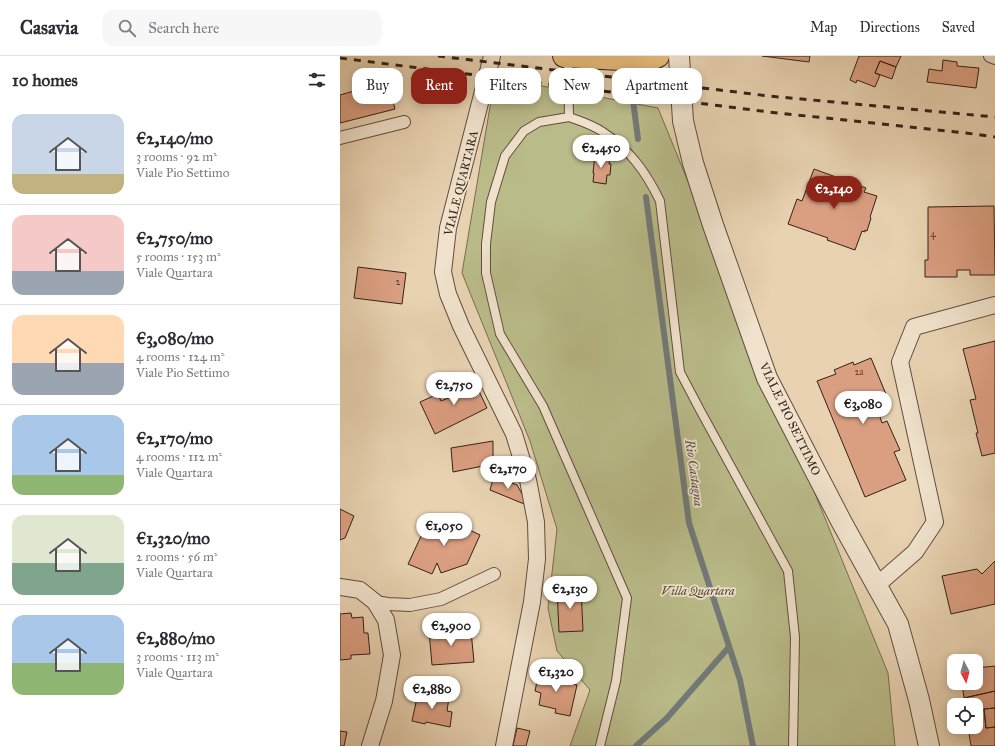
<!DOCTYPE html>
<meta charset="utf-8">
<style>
:root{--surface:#fff;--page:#f7f7f7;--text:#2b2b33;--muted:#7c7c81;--line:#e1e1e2;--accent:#8f2418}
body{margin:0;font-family:"IM FELL Great Primer",serif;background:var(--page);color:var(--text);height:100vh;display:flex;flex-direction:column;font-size:15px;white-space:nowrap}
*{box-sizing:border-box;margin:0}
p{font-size:13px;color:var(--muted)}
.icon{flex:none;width:22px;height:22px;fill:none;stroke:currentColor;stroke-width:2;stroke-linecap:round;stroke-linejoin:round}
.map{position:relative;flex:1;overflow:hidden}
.panel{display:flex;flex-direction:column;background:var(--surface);width:340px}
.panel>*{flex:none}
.top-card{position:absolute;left:12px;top:12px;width:380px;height:36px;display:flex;gap:8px}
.needle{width:26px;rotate:174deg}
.tools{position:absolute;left:607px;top:598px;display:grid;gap:8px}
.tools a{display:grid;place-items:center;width:36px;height:36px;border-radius:8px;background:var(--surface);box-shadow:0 2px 10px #0003;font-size:20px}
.price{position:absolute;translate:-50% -34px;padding:0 9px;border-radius:14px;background:#fff;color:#222;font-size:13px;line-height:26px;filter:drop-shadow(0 1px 2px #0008)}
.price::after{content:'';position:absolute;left:50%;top:24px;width:12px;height:9px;margin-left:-6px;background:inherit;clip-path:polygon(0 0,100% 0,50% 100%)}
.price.active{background:var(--accent);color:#fff}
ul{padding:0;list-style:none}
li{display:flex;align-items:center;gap:12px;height:100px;padding:0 12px}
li+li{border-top:1px solid var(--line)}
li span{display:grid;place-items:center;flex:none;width:112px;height:80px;border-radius:12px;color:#555}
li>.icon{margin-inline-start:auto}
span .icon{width:48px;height:48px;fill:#fffc;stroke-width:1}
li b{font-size:17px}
h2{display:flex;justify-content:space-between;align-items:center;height:48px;padding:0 12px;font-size:17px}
.pill{padding:0 14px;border-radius:12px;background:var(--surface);box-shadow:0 2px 10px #0003;font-size:14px;line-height:36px}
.pill.active{background:var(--accent);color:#fff}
header{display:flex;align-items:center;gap:24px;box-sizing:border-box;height:56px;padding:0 20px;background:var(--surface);border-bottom:1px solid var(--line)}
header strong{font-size:19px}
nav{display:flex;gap:22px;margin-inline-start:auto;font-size:14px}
.search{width:280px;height:36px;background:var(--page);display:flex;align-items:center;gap:10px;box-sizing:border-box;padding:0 14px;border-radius:12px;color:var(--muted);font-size:15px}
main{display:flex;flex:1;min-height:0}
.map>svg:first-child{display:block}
.green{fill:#b9bb89;stroke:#766e52}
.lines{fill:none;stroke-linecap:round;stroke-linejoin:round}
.stream{stroke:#727a78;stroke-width:6}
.building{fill:#da9e80;stroke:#34211a}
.service-casing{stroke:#614d40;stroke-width:10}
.pedestrian-casing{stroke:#614d40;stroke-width:14}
.minor-casing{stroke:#614d40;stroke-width:18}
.tertiary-casing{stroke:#614d40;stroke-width:22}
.primary-casing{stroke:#34211a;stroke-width:24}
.service{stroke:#f0e2cc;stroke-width:8}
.pedestrian{stroke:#f0e2cc;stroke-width:12}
.minor{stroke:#f0e2cc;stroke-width:16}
.tertiary{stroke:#f0e2cc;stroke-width:20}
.primary{stroke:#e4b978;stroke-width:22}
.rail{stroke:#34211a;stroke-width:3;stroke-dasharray:7 7;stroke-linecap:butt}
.labels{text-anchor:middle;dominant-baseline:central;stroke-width:3.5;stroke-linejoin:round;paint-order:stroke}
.number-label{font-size:10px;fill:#5e4034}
.street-label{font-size:12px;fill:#34211a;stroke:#f0e2cc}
.park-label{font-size:12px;font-style:italic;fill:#554836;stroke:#f0e2cc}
.water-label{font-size:13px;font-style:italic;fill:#534d49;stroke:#f0e2cc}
</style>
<header>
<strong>Casavia</strong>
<div class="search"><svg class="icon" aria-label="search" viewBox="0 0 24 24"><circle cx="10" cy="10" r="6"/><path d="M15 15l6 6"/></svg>Search here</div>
<nav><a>Map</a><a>Directions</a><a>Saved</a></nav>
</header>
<main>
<section class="panel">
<h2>10 homes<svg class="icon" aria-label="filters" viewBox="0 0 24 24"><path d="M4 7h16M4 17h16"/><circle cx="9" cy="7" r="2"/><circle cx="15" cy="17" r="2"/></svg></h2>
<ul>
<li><span style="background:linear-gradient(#c9d6e8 75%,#c2b280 0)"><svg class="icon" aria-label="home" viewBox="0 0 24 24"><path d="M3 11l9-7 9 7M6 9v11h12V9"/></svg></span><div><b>€2,140/mo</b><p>3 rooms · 92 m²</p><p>Viale Pio Settimo</p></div></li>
<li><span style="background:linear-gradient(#f6c9c9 70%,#9aa5b1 0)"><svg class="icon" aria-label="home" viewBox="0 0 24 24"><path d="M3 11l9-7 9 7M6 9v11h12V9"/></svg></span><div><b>€2,750/mo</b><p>5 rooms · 153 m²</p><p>Viale Quartara</p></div></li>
<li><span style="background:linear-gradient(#ffd9b3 60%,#9aa5b1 0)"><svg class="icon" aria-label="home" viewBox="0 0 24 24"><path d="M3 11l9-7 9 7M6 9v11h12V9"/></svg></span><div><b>€3,080/mo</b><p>4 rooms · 124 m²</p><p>Viale Pio Settimo</p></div></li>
<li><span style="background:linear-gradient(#a9c7e8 75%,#8fb573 0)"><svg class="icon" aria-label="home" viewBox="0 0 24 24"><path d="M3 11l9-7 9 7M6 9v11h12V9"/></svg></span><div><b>€2,170/mo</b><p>4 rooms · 112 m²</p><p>Viale Quartara</p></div></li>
<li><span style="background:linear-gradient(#dfe7d0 60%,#7fa58c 0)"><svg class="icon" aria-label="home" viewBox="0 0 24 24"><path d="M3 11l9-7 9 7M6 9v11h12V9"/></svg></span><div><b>€1,320/mo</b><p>2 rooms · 56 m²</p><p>Viale Quartara</p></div></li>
<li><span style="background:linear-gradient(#a9c7e8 60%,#8fb573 0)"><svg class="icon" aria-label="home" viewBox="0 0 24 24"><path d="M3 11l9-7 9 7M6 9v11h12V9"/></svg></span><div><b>€2,880/mo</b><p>3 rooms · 113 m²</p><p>Viale Quartara</p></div></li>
</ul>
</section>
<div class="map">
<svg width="655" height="690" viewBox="0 0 655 690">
<rect width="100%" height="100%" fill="#e8d2b1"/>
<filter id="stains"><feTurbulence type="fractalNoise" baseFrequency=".005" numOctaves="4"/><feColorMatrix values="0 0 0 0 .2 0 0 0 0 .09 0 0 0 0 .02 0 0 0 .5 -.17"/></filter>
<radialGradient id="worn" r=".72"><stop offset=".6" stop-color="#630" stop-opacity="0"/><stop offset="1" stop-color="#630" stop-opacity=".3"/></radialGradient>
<path class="green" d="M155,21L318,52L548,617L555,690H230L250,634L217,595L208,552L217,473L190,385L122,217Z"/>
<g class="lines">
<path class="stream" d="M290,21L298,83
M306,141L349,467L400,624L413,690
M296,690L327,662L389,591"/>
</g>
<path class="building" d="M422,0H470L469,6Z
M519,0H561L556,11L540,5L535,17L540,19L535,31L517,24L516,27L510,24Z
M603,4L617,6V10L639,12L636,32L587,26L589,13L602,15Z
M540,5L556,11L552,23L535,17Z
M35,29L38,41L51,38L55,53L0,67V39Z
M255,98L270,100L269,108H271L270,119H267L266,128L253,126L254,117H253Z
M474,113L526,132L524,136L537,140L530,161L531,162L527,175L525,174V176L522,175L515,194L487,184L488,182L448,168L457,143L462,145Z
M654,150L655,219H630V214H617V221H585V204H588V151Z
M18,211L66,217L62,248L14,242Z
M655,285V397L642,400L636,377H638L630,344L636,343L623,293Z
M531,302L548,343L539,346L543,356L539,358L542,367L547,365L560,394L554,396L566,424L525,441L477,325L496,318L494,314L513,306L514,309Z
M129,321L135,332L137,331L147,352L95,378L80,346L98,338L101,345L113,340L109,330Z
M153,385V408L113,416L111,392Z
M154,420L177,429L189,450L150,434Z
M0,453L14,460L5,482L0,484Z
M102,465H111L140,479L127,508L101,517L97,507L92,518L68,508L84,474L92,468Z
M655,505V548L611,558L602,520L637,513L642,518Z
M241,532L243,575L219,576L217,533Z
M11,557L12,562L23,561L24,577H28L30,598L11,599V603L0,604V558Z
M89,575H112V577L131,575L134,606L92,609Z
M655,610V635L624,642L622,627H636V612Z
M199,616L223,621L222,625L237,629L230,660L215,657L216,653L199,649L201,637L195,635Z
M82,635L109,641L107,655L112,656L110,671L86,666L85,668L72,665L78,637L82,638Z
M655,635V652L644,653L646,672L655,671V690H631L628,671H636V649H625L624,642Z
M655,652V671L646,672L644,653Z
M177,672L190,675L186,690H173Z
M0,675L7,676L4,690H0Z"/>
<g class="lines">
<defs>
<path id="service" d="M229,2L228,13L229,61C240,65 253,69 263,76C290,94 306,116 320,145L340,316L360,354L448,515L455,581L453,690
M229,61L199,66L184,75L165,100L151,146L146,188V217L160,278L203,350L287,542L276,625L260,690"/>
<path id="pedestrian" d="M650,0L655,2
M0,82L64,66
M35,546L48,548L70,549L101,543L154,518"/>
<path id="minor" d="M152,0L108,172L103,216L108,238L121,270L174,378L188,424L196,466L197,503L192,546L164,690
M537,529L575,496L595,466L560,306L574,271L655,249
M0,531L20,534L35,546L46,564L52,599L44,645L30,690"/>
<path id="tertiary" d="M339,0L343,65L353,107L373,169L427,322L501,465L558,568L579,644L589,690"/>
<path id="primary" d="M224,0L281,3L314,2L318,0"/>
</defs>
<use href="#service" class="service-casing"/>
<use href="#pedestrian" class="pedestrian-casing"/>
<use href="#minor" class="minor-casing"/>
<use href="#tertiary" class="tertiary-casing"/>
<use href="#primary" class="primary-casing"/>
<use href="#service" class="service"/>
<use href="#pedestrian" class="pedestrian"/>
<use href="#minor" class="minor"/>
<use href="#tertiary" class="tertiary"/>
<use href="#primary" class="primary"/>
<path class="rail" d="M98,0L429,40L655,61
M0,2L429,56L626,77L655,81"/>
</g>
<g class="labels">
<g class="number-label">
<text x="593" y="178">4</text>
<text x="58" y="226">2</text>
<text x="519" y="316">2a</text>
</g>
<g class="street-label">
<text transform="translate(121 127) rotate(-76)">VIALE QUARTARA</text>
<text transform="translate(450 363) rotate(64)">VIALE PIO SETTIMO</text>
</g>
<g class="park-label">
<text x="358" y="535">Villa Quartara</text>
</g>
<g class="water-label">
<text transform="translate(354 417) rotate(82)">Rio Castagna</text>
</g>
</g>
<rect width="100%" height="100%" filter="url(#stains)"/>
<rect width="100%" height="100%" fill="url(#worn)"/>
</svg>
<div class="tools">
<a><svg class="needle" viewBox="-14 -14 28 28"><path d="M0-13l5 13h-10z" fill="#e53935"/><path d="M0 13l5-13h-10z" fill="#7c7c81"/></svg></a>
<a><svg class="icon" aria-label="locate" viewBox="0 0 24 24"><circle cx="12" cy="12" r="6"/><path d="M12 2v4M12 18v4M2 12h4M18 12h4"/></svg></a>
</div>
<b class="price" style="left:261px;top:113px">€2,450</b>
<b class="price active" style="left:494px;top:154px">€2,140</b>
<b class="price" style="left:114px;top:350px">€2,750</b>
<b class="price" style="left:523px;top:369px">€3,080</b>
<b class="price" style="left:168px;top:434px">€2,170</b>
<b class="price" style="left:104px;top:491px">€1,050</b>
<b class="price" style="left:230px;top:554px">€2,130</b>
<b class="price" style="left:111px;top:591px">€2,900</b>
<b class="price" style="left:216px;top:637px">€1,320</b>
<b class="price" style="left:92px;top:654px">€2,880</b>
<div class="top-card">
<a class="pill">Buy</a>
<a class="pill active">Rent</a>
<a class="pill">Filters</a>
<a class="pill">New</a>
<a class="pill">Apartment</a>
</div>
</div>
</main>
